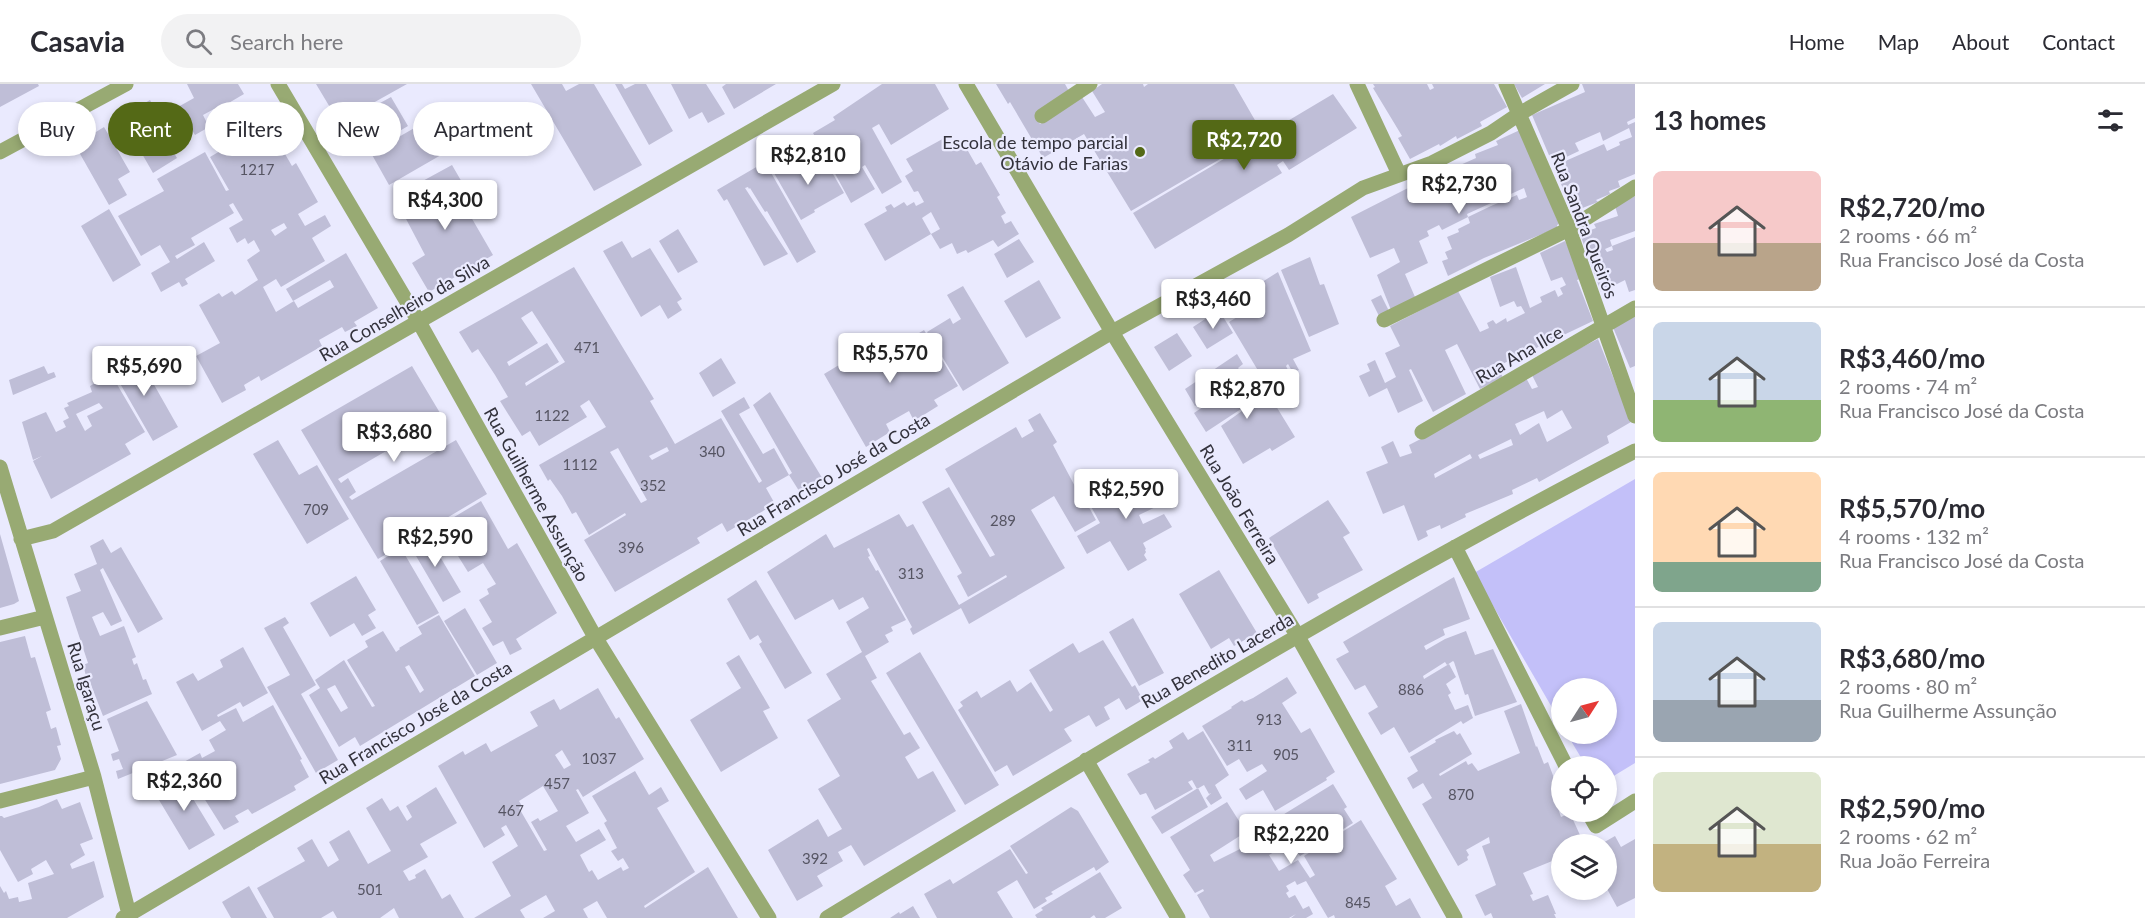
<!DOCTYPE html>
<meta charset="utf-8">
<style>
:root{--surface:#fff;--page:#f2f2f3;--text:#2b2b33;--muted:#7c7c81;--line:#e1e1e2;--accent:#546916}
body{margin:0;font-family:Lato,sans-serif;background:var(--page);color:var(--text);height:100vh;display:flex;flex-direction:column;font-size:22px;white-space:nowrap}
*{box-sizing:border-box;margin:0}
p{font-size:20px;color:var(--muted)}
.icon{flex:none;width:33px;height:33px;fill:none;stroke:currentColor;stroke-width:2;stroke-linecap:round;stroke-linejoin:round}
.map{position:relative;flex:1;overflow:hidden}
.sheet{display:flex;flex-direction:column;background:var(--surface);width:510px}
.sheet>*{flex:none}
.banner{position:absolute;left:18px;top:18px;width:570px;height:54px;display:flex;gap:12px}
.needle{width:39px;rotate:54deg}
.fabs{position:absolute;left:1551px;top:594px;display:grid;gap:12px}
.fabs a{display:grid;place-items:center;width:66px;height:66px;border-radius:50%;background:var(--surface);box-shadow:0 3px 9px #0003;font-size:30px}
.price{position:absolute;translate:-50% -51px;padding:0 14px;border-radius:6px;background:#fff;color:#222;font-size:20px;line-height:39px;filter:drop-shadow(0 2px 3px #0008)}
.price::after{content:'';position:absolute;left:50%;top:36px;width:18px;height:14px;margin-left:-9px;background:inherit;clip-path:polygon(0 0,100% 0,50% 100%)}
.price.active{background:var(--accent);color:#fff}
ul{padding:0;list-style:none}
li{display:flex;align-items:center;gap:18px;height:150px;padding:0 18px}
li+li{border-top:2px solid var(--line)}
li span{display:grid;place-items:center;flex:none;width:168px;height:120px;border-radius:9px;color:#555}
li>.icon{margin-inline-start:auto}
span .icon{width:72px;height:72px;fill:#fffc;stroke-width:1}
li b{font-size:26px}
h2{display:flex;justify-content:space-between;align-items:center;height:72px;padding:0 18px;font-size:26px}
.pill{padding:0 21px;border-radius:27px;background:var(--surface);box-shadow:0 3px 9px #0003;font-size:21px;line-height:54px}
.pill.active{background:var(--accent);color:#fff}
header{display:flex;align-items:center;gap:36px;box-sizing:border-box;height:84px;padding:0 30px;background:var(--surface);border-bottom:2px solid var(--line)}
header strong{font-size:28px}
nav{display:flex;gap:33px;margin-inline-start:auto;font-size:21px}
.search{width:420px;height:54px;background:var(--page);display:flex;align-items:center;gap:15px;box-sizing:border-box;padding:0 21px;border-radius:33px;color:var(--muted);font-size:22px}
main{display:flex;flex:1;min-height:0}
.map>svg:first-child{display:block}
.green{fill:#c3c0f9}
.building{fill:#bfbed7;fill-rule:evenodd}
.lines{fill:none;stroke-linecap:round;stroke-linejoin:round}
.service{stroke:#98aa73;stroke-width:15}
.minor{stroke:#98aa73;stroke-width:15}
.poi-dot{fill:#546916;stroke:#eaeafe;stroke-width:2}
.labels{text-anchor:middle;dominant-baseline:central;stroke-width:4.5;stroke-linejoin:round;paint-order:stroke}
.number-label{font-size:15px;fill:#565563}
.poi-label{font-size:18px;fill:#33323c;stroke:#eaeafe;text-anchor:end}
.street-label{font-size:18px;fill:#33323c;stroke:#eaeafe}
</style>
<header>
<strong>Casavia</strong>
<div class="search"><svg class="icon" aria-label="search" viewBox="0 0 24 24"><circle cx="10" cy="10" r="6"/><path d="M15 15l6 6"/></svg>Search here</div>
<nav><a>Home</a><a>Map</a><a>About</a><a>Contact</a></nav>
</header>
<main>
<div class="map">
<svg width="1635" height="834" viewBox="0 0 1635 834">
<rect width="100%" height="100%" fill="#eaeafe"/>
<path class="green" d="M1635,395V679L1607,696L1606,682H1586L1567,650H1606V604H1562L1561,639L1474,489Z"/>
<path class="building" d="M0,0H38L39,2L0,23Z
M187,0H238L244,10L215,27L214,25L203,31L209,43L195,51L178,23L194,14Z
M316,0H407L348,33L340,20L331,25Z
M531,0H562L566,7L579,0H594L642,81L594,107Z
M615,0H622L625,5L635,0H646L673,47L649,61Z
M671,0H706L725,30L708,39L702,28L689,35Z
M726,0H776L734,25L722,3Z
M882,0H935L949,25L891,61L879,40L872,44L902,98L882,110L865,81L862,83L875,105L851,119L813,49L835,36L833,33Z
M996,0H1065L1070,9L1036,32L1040,40L1082,13L1095,33L1105,28L1092,7L1102,0H1143L1144,3L1148,0H1234L1263,50L1131,127L1084,50L1043,74L1010,18L1008,20Z
M1373,0H1427L1430,6L1434,4L1432,0H1494L1507,23L1480,38L1482,42L1457,55L1456,52L1440,62L1439,60L1410,75L1398,54L1402,52L1373,4L1375,3Z
M1514,0H1545L1522,14Z
M1582,0H1635V34L1627,38L1628,41L1635,38V90L1618,97L1620,103L1609,107L1610,110L1596,116L1598,118L1572,128L1554,82L1604,60L1607,67L1620,61L1619,58L1632,53L1629,44L1603,57L1600,48L1575,59L1579,67L1560,76L1559,73L1551,76L1532,31L1585,8Z
M1333,10L1357,44L1289,86L1283,77L1277,81L1282,89L1155,165L1133,129Z
M391,13L408,42L369,65L360,51L350,56L340,41Z
M150,16L158,30L161,27L180,58L171,64L177,74L153,89L121,33Z
M262,18L271,34L237,54L226,34L246,23L248,26Z
M267,39L292,82L296,79L318,118L298,130L305,142L325,131L331,142L312,154L325,177L281,203L276,195L263,203L276,228L294,217L298,224L334,203L330,196L293,217L286,205L346,169L378,224L354,238L357,242L345,248L342,243L319,256L322,262L261,297L259,292L244,301L246,306L222,319L196,272L220,259L199,221L219,209L222,213L232,207L235,211L258,196L247,176L260,167L254,156L248,160L245,154L237,159L229,144L243,136L233,119L229,121L234,129L191,154L195,161L175,172L177,175L204,158L215,177L185,195L188,200L182,203L179,198L161,208L151,189L170,178L160,161L141,172L118,132L164,107L157,95L205,68L226,107L229,106L210,73ZM284,139L287,144L275,152L271,146Z
M423,39L441,71L389,101L371,69Z
M104,43L130,88L118,95L127,111L109,121L75,61Z
M1520,46L1559,140L1557,141V144L1484,174L1448,192L1442,177L1448,175L1445,168L1452,165L1447,153L1459,148L1458,145L1470,139L1468,133L1491,122L1517,111L1519,116L1527,113L1524,104L1467,130L1468,133L1442,146L1439,141L1427,147L1429,152L1419,157L1428,179L1405,190L1415,213L1391,226L1377,191L1400,178L1394,164L1370,174L1351,133L1406,105L1476,74L1475,70L1498,61L1496,57Z
M948,52L955,65L964,60L976,81L981,78L1000,111L997,113L1006,129L1001,132L1005,140L1011,137L1019,150L998,163L993,156L968,169L966,166L957,170L952,159L940,165L931,150L885,177L864,140L887,127L885,123L891,120L894,124L904,118L907,122L914,118L916,122L924,118L918,107L914,108L905,92L913,87L906,75ZM931,128L940,145L931,150L922,134Z
M804,72L812,86L826,78L844,109L814,126L815,128L801,136L774,89Z
M765,78L816,168L797,179L767,127L765,128L750,104L749,105L748,103L745,104L788,170L764,182L727,115L724,117L717,106Z
M452,81L463,100L420,124L422,127L456,107L493,171L429,208L412,179L425,171L405,133L420,124L408,105Z
M1635,112V147L1610,156L1612,162L1605,165L1607,168L1613,166L1612,162L1635,153V206L1629,208L1625,196L1601,208L1580,150L1596,144L1594,140L1618,132L1615,122Z
M109,125L141,181L113,198L81,142Z
M678,145L698,178L678,189L659,157Z
M1019,155L1034,178L1007,194L994,170Z
M622,157L632,174L650,164L682,215L677,218L682,226L668,235L660,221L641,233L603,167Z
M1565,157L1584,194L1577,196L1593,237L1498,282L1503,294L1480,305L1457,260L1445,266L1466,310L1433,328L1411,285L1409,286L1423,317L1398,329L1387,304L1369,313L1359,292L1370,287L1367,280L1375,276L1385,299L1396,293L1385,269L1400,262L1390,242L1458,207L1480,248L1489,244L1487,239L1493,236L1496,240L1506,234L1507,238L1525,229L1521,222L1517,223L1514,217L1500,223L1490,193L1516,183L1530,224L1542,218L1540,213L1555,206L1558,213L1563,210L1560,204L1566,201L1562,193L1551,197L1540,169Z
M1310,173L1320,201L1324,200L1339,240L1309,253L1281,186Z
M574,183L654,315L650,317L675,360L721,334L759,399L762,397L721,327L744,313L750,324L739,330L763,370L774,364L789,391L792,389L753,321L770,308L824,397L801,410L789,391L766,404L775,420L727,448L722,439L697,454L700,459L615,508L584,456L626,431L625,429L589,451L576,428L572,430L562,412L550,395L548,397L539,381L606,343L589,316L580,322L587,333L539,362L530,347L522,352L500,317L508,313L495,291L478,265L472,269L459,248ZM532,227L565,278L526,302L525,299L559,278L547,259L509,282L507,278L538,259L521,234ZM667,363L669,367L652,376L649,372ZM618,364L647,416L641,419L610,368Z
M1278,188L1311,267L1293,275L1299,286L1293,289L1288,280L1286,282L1294,298L1272,310L1229,238L1255,222L1256,225L1260,222L1251,205Z
M1039,196L1061,234L1026,254L1004,217Z
M963,202L1009,279L963,307L927,248L950,234L953,240L961,235L947,211Z
M1381,211L1389,227L1379,232L1371,216Z
M1219,226L1233,249L1207,265L1193,243Z
M1635,231V282L1630,284L1612,241Z
M924,246L958,302L934,316L938,322L914,337L909,327L886,340L890,348L866,363L824,290L839,281L840,283L850,278L846,270L855,266L852,260L866,253L875,269L898,255L901,260Z
M1177,249L1192,272L1169,287L1154,263Z
M1598,255L1631,338L1607,352L1609,359L1539,398L1537,394L1512,406L1513,410L1465,430L1466,433L1441,445L1440,441L1426,447L1428,452L1418,457L1404,421L1383,430L1366,388L1388,379L1381,363L1393,357L1400,373L1412,369L1409,361L1444,343L1525,292L1532,305L1538,303L1531,289ZM1562,326L1572,344L1547,358L1539,339L1520,351L1515,340L1544,327L1547,335ZM1511,355L1513,361L1480,375L1478,371ZM1470,370L1472,374L1435,394L1434,390Z
M133,269L142,284L144,283L178,343L153,357L110,282Z
M1237,270L1243,280L1238,284L1245,293L1207,317L1206,315L1195,322L1185,305Z
M721,274L736,299L713,313L699,289Z
M44,282L48,290L54,288L56,293L13,311L9,296Z
M412,282L443,334L338,395L341,399L348,394L356,408L349,413L352,416L456,356L487,410L378,475L301,346Z
M111,290L145,348L125,360L131,370L51,415L33,377L42,372L33,376L22,338L46,328L56,348L66,343L63,337L69,334L64,324L69,322L67,319L92,308L90,302ZM99,319L103,324L87,332L92,342L85,347L76,330Z
M1250,291L1263,312L1268,309L1295,353L1272,367L1270,364L1243,380L1221,342L1242,327L1241,325L1206,348L1194,329Z
M1040,329L1057,358L1053,361L1078,408L1080,407L1096,436L1075,448L1054,412L1031,426L1065,484L969,540L961,524L913,551L910,545L912,543L869,464L867,465L870,472L868,473L876,487L878,486L906,536L891,543L893,547L885,551L889,558L865,572L877,594L871,597L904,651L910,648L920,664L905,673L918,695L933,687L956,727L864,782L851,761L838,768L843,777L817,792L823,802L797,817L768,766L818,735L828,753L842,745L818,705L840,692L807,636L841,615L826,590L862,568L846,538L869,524L863,513L839,526L833,515L795,536L767,488L826,450L834,464L899,430L907,443L913,440L959,521L1007,493L1006,491L968,513L957,492L962,489L922,418L949,403L990,473L995,471L945,385L1016,343L1022,354L1034,347L1028,336Z
M278,356L299,391L317,381L349,435L307,460L253,370Z
M1148,387L1164,419L1139,431L1143,440L1164,430L1172,443L1143,459L1146,465L1145,466L1146,468L1144,471L1147,476L1128,487L1110,457L1087,470L1077,452L1100,439L1088,417Z
M1328,416L1350,449L1343,453L1363,486L1317,510L1319,514L1308,520L1269,454Z
M481,417L508,465L517,459L557,529L516,555L522,565L510,571L503,557L493,562L482,544L492,538L479,516L489,510L487,505L496,500L483,479L468,488L453,464L448,468L434,445Z
M426,449L461,508L443,518L409,460Z
M0,450L19,517L14,520L0,524Z
M103,455L111,469L121,463L163,535L138,549L103,484L100,486L122,537L111,542L103,528L92,533L100,552L124,542L136,573L132,575L134,581L137,579L143,596L146,595L152,610L103,632L90,598L88,599L83,581L88,579L66,513L81,507L74,490L97,480L90,462Z
M401,464L439,529L417,541L380,477Z
M1219,486L1257,549L1234,562L1229,554L1211,565L1179,510Z
M356,492L376,526L368,531L376,544L362,552L354,539L330,553L310,519Z
M1454,493L1470,535L1443,545L1445,551L1424,562L1426,566L1445,555L1466,547L1475,571L1493,565L1517,618L1475,632L1468,610L1465,611L1454,578L1453,577L1447,581L1445,578L1423,592L1424,595L1449,580L1456,593L1446,600L1451,609L1448,611L1455,626L1468,621L1473,634L1463,640L1461,637L1409,669L1394,643L1381,651L1368,629L1378,623L1365,601L1355,606L1336,575L1349,568L1343,558Z
M756,496L812,589L785,605L759,560L762,558L758,551L750,556L727,515Z
M465,524L497,579L477,591L444,537Z
M439,531L475,592L360,662L355,653L339,663L309,611L320,604L315,596L344,576L372,623L375,622L347,576L368,563L365,557L383,547L396,568L400,565L399,564L422,550L418,543ZM409,581L424,606L420,609L405,583ZM335,601L348,624L341,628L327,605Z
M285,533L289,539L283,543L316,601L301,610L338,676L316,689L267,603L290,591L264,544Z
M1133,534L1164,589L1139,602L1109,548Z
M25,552L31,574L35,573L51,626L46,628L51,645L56,643L61,661L57,662L61,675L55,686L0,700V558Z
M1103,556L1132,603L1135,601L1143,616L1126,626L1119,614L1104,623L1110,635L1096,643L1089,631L1064,645L1072,657L1013,692L1007,681L995,688L958,626L963,622L960,618L977,607L981,614L1010,596L1017,608L1031,598L1050,628L1053,626L1029,586L1073,559L1079,569Z
M243,563L268,609L243,623L240,618L217,631L218,633L236,624L243,638L273,621L302,675L300,676L309,693L294,702L296,706L252,730L248,725L235,732L239,738L224,746L182,679L200,669L202,674L215,667L209,656L226,646L220,637L202,647L176,598L193,589L198,597L223,583L220,576Z
M920,568L999,701L965,721L886,589Z
M739,571L770,624L763,627L778,654L721,688L690,636L741,604L726,579Z
M1287,593L1297,609L1282,619L1301,649L1310,644L1335,688L1326,694L1327,696L1275,727L1263,706L1246,716L1239,705L1267,687L1262,680L1247,688L1239,675L1227,682L1202,642L1232,624L1231,623L1242,616L1244,618L1253,614Z
M598,604L616,635L619,633L644,675L583,713L578,705L576,706L589,729L566,742L576,758L599,745L606,756L580,771L589,788L592,786L598,796L621,783L623,787L629,784L623,774L618,777L611,767L617,764L604,739L607,737L592,712L635,687L649,711L661,703L669,717L657,724L695,788L644,822L645,824L708,783L738,834H607L597,817L583,825L588,834H543L555,827L546,811L520,826L525,834H474L511,812L492,778L518,762L506,741L501,744L505,751L484,764L438,682L463,667L465,671L486,659L491,668L538,642L530,628L554,615L560,626ZM562,666L571,681L564,685L555,671ZM543,702L558,727L540,737L538,734L531,738L547,766L544,767L519,724L522,722L519,717Z
M147,617L177,671L118,695L116,687L123,685L119,675L113,677L111,670L119,667L107,635Z
M1521,620L1536,663L1537,662L1544,680L1548,678L1558,705L1552,707L1561,733L1570,729L1584,760H1562V773L1523,789L1533,810L1530,811L1533,817L1548,811L1556,830H1554L1556,834H1493L1491,829L1485,832L1475,811L1496,801L1482,762L1490,759L1489,753L1466,766L1469,771L1467,773L1468,776L1458,782L1422,720L1432,714L1423,699L1413,705L1407,694L1418,687L1410,673L1436,658L1435,656L1454,647L1457,651L1460,649L1472,670L1439,690L1440,692L1466,677L1468,681L1472,679L1478,687L1520,669L1504,627Z
M1203,647L1229,691L1215,701L1222,714L1211,721L1206,714L1211,709L1209,710L1204,701L1197,705L1192,696L1188,698L1193,705L1155,726L1146,709L1140,711L1127,690L1150,678L1148,676L1153,673L1155,675L1173,664L1169,657L1183,648L1188,656Z
M178,690L215,751L189,766L153,706Z
M1333,700L1347,723L1344,725L1353,739L1300,772L1291,758L1276,764L1277,766L1269,771L1279,787L1298,776L1310,794L1315,791L1304,772L1361,736L1397,795L1385,802L1396,822L1410,814L1421,834H1335L1334,831L1328,834L1306,797L1297,801L1295,797L1286,802L1289,807L1286,809L1289,814L1295,811L1303,825L1309,822L1313,830L1306,834H1291L1296,830L1289,834H1210L1197,811L1204,807L1203,805L1195,809L1183,791L1190,786L1170,753L1227,718L1246,748L1210,771L1214,778L1260,755L1265,763L1272,758L1263,743Z
M436,703L457,739L420,760L428,773L403,787L409,797L416,794L415,791L425,785L442,815L450,810L464,834H399L394,824L380,834H337L333,827L321,834H274L257,804L305,777L297,764L312,755L328,783L339,776L329,758L349,746L368,780L391,767L366,724L382,714L390,727L398,722L407,737L412,733L406,722Z
M1198,704L1208,723L1162,750L1151,733Z
M57,715L62,725L80,718L93,755L80,760L85,771L70,780L72,785L94,777L104,813L67,834H0V802L4,809L6,807L9,815L18,813L19,818L32,815L28,799L54,790L46,776L31,785L33,790L18,798L0,766V732H2L4,734L39,723Z
M1071,723L1078,727L1109,778L1096,787L1094,783L1051,808L1053,810L1045,814L1047,817L1034,825L1017,796L997,808L1013,834H937L924,810L950,795L953,800L1010,765L1026,790L1028,789L1010,762Z
M1615,752L1621,763L1635,755V814L1617,823L1606,803V760H1601Z
M1100,788L1122,824L1105,834H1096L1094,831L1090,834H1037L1035,831L1043,826L1041,824Z
M249,802L267,834H231L222,818Z
M913,822L920,834H890L899,828L900,830Z"/>
<g class="lines">
<path class="service" d="M1042,32L1090,0"/>
<path class="minor" d="M278,0L419,238L595,553L769,834
M966,0L1112,248L1297,551L1455,834
M1357,0L1399,90
M1506,0L1569,145L1635,332
M0,68L126,0
M1384,236L1569,145L1635,103
M1422,348L1635,224
M0,383L94,693L130,834
M21,455L53,447L833,0
M1455,463L1566,682
M0,544L45,533
M1086,676L1178,834
M0,717L94,693
M1588,728L1596,742L1635,717
M123,834L1112,248L1288,151L1363,104L1432,79L1491,49L1519,30L1572,0
M827,834C1021,716 1214,598 1412,487C1486,446 1560,405 1635,367"/>
</g>
<circle class="poi-dot" cx="1140" cy="68" r="6"/>
<g class="labels">
<g class="number-label">
<text x="257" y="85">1217</text>
<text x="587" y="263">471</text>
<text x="552" y="331">1122</text>
<text x="712" y="367">340</text>
<text x="580" y="380">1112</text>
<text x="653" y="401">352</text>
<text x="316" y="425">709</text>
<text x="1003" y="436">289</text>
<text x="631" y="463">396</text>
<text x="911" y="489">313</text>
<text x="1411" y="605">886</text>
<text x="1269" y="635">913</text>
<text x="1240" y="661">311</text>
<text x="1286" y="670">905</text>
<text x="599" y="674">1037</text>
<text x="557" y="699">457</text>
<text x="1461" y="710">870</text>
<text x="511" y="726">467</text>
<text x="815" y="774">392</text>
<text x="370" y="805">501</text>
<text x="1358" y="818">845</text>
</g>
<g class="poi-label">
<text x="1128" y="58">Escola de tempo parcial<tspan x="1128" dy="21">Otávio de Farias</tspan></text>
</g>
<g class="street-label">
<text transform="translate(1585 141) rotate(69)">Rua Sandra Queirós</text>
<text transform="translate(404 224) rotate(-30)">Rua Conselheiro da Silva</text>
<text transform="translate(1519 270) rotate(-30)">Rua Ana Ilce</text>
<text transform="translate(833 390) rotate(-31)">Rua Francisco José da Costa</text>
<text transform="translate(537 410) rotate(61)">Rua Guilherme Assunção</text>
<text transform="translate(1240 420) rotate(59)">Rua João Ferreira</text>
<text transform="translate(1217 576) rotate(-30)">Rua Benedito Lacerda</text>
<text transform="translate(87 602) rotate(73)">Rua Igaraçu</text>
<text transform="translate(415 638) rotate(-31)">Rua Francisco José da Costa</text>
</g>
</g>
</svg>
<div class="fabs">
<a><svg class="needle" viewBox="-14 -14 28 28"><path d="M0-13l5 13h-10z" fill="#e53935"/><path d="M0 13l5-13h-10z" fill="#7c7c81"/></svg></a>
<a><svg class="icon" aria-label="locate" viewBox="0 0 24 24"><circle cx="12" cy="12" r="6"/><path d="M12 2v4M12 18v4M2 12h4M18 12h4"/></svg></a>
<a><svg class="icon" aria-label="layers" viewBox="0 0 24 24"><path d="M12 4l9 5-9 5-9-5zM3 14l9 5 9-5"/></svg></a>
</div>
<b class="price active" style="left:1244px;top:87px">R$2,720</b>
<b class="price" style="left:808px;top:102px">R$2,810</b>
<b class="price" style="left:1459px;top:131px">R$2,730</b>
<b class="price" style="left:445px;top:147px">R$4,300</b>
<b class="price" style="left:1213px;top:246px">R$3,460</b>
<b class="price" style="left:890px;top:300px">R$5,570</b>
<b class="price" style="left:144px;top:313px">R$5,690</b>
<b class="price" style="left:1247px;top:336px">R$2,870</b>
<b class="price" style="left:394px;top:379px">R$3,680</b>
<b class="price" style="left:1126px;top:436px">R$2,590</b>
<b class="price" style="left:435px;top:484px">R$2,590</b>
<b class="price" style="left:184px;top:728px">R$2,360</b>
<b class="price" style="left:1291px;top:781px">R$2,220</b>
<div class="banner">
<a class="pill">Buy</a>
<a class="pill active">Rent</a>
<a class="pill">Filters</a>
<a class="pill">New</a>
<a class="pill">Apartment</a>
</div>
</div>
<section class="sheet">
<h2>13 homes<svg class="icon" aria-label="filters" viewBox="0 0 24 24"><path d="M4 7h16M4 17h16"/><circle cx="9" cy="7" r="2"/><circle cx="15" cy="17" r="2"/></svg></h2>
<ul>
<li><span style="background:linear-gradient(#f6c9c9 60%,#b9a48a 0)"><svg class="icon" aria-label="home" viewBox="0 0 24 24"><path d="M3 11l9-7 9 7M6 9v11h12V9"/></svg></span><div><b>R$2,720/mo</b><p>2 rooms · 66 m²</p><p>Rua Francisco José da Costa</p></div></li>
<li><span style="background:linear-gradient(#c9d6e8 65%,#8fb573 0)"><svg class="icon" aria-label="home" viewBox="0 0 24 24"><path d="M3 11l9-7 9 7M6 9v11h12V9"/></svg></span><div><b>R$3,460/mo</b><p>2 rooms · 74 m²</p><p>Rua Francisco José da Costa</p></div></li>
<li><span style="background:linear-gradient(#ffd9b3 75%,#7fa58c 0)"><svg class="icon" aria-label="home" viewBox="0 0 24 24"><path d="M3 11l9-7 9 7M6 9v11h12V9"/></svg></span><div><b>R$5,570/mo</b><p>4 rooms · 132 m²</p><p>Rua Francisco José da Costa</p></div></li>
<li><span style="background:linear-gradient(#c9d6e8 65%,#9aa5b1 0)"><svg class="icon" aria-label="home" viewBox="0 0 24 24"><path d="M3 11l9-7 9 7M6 9v11h12V9"/></svg></span><div><b>R$3,680/mo</b><p>2 rooms · 80 m²</p><p>Rua Guilherme Assunção</p></div></li>
<li><span style="background:linear-gradient(#dfe7d0 60%,#c2b280 0)"><svg class="icon" aria-label="home" viewBox="0 0 24 24"><path d="M3 11l9-7 9 7M6 9v11h12V9"/></svg></span><div><b>R$2,590/mo</b><p>2 rooms · 62 m²</p><p>Rua João Ferreira</p></div></li>
</ul>
</section>
</main>
